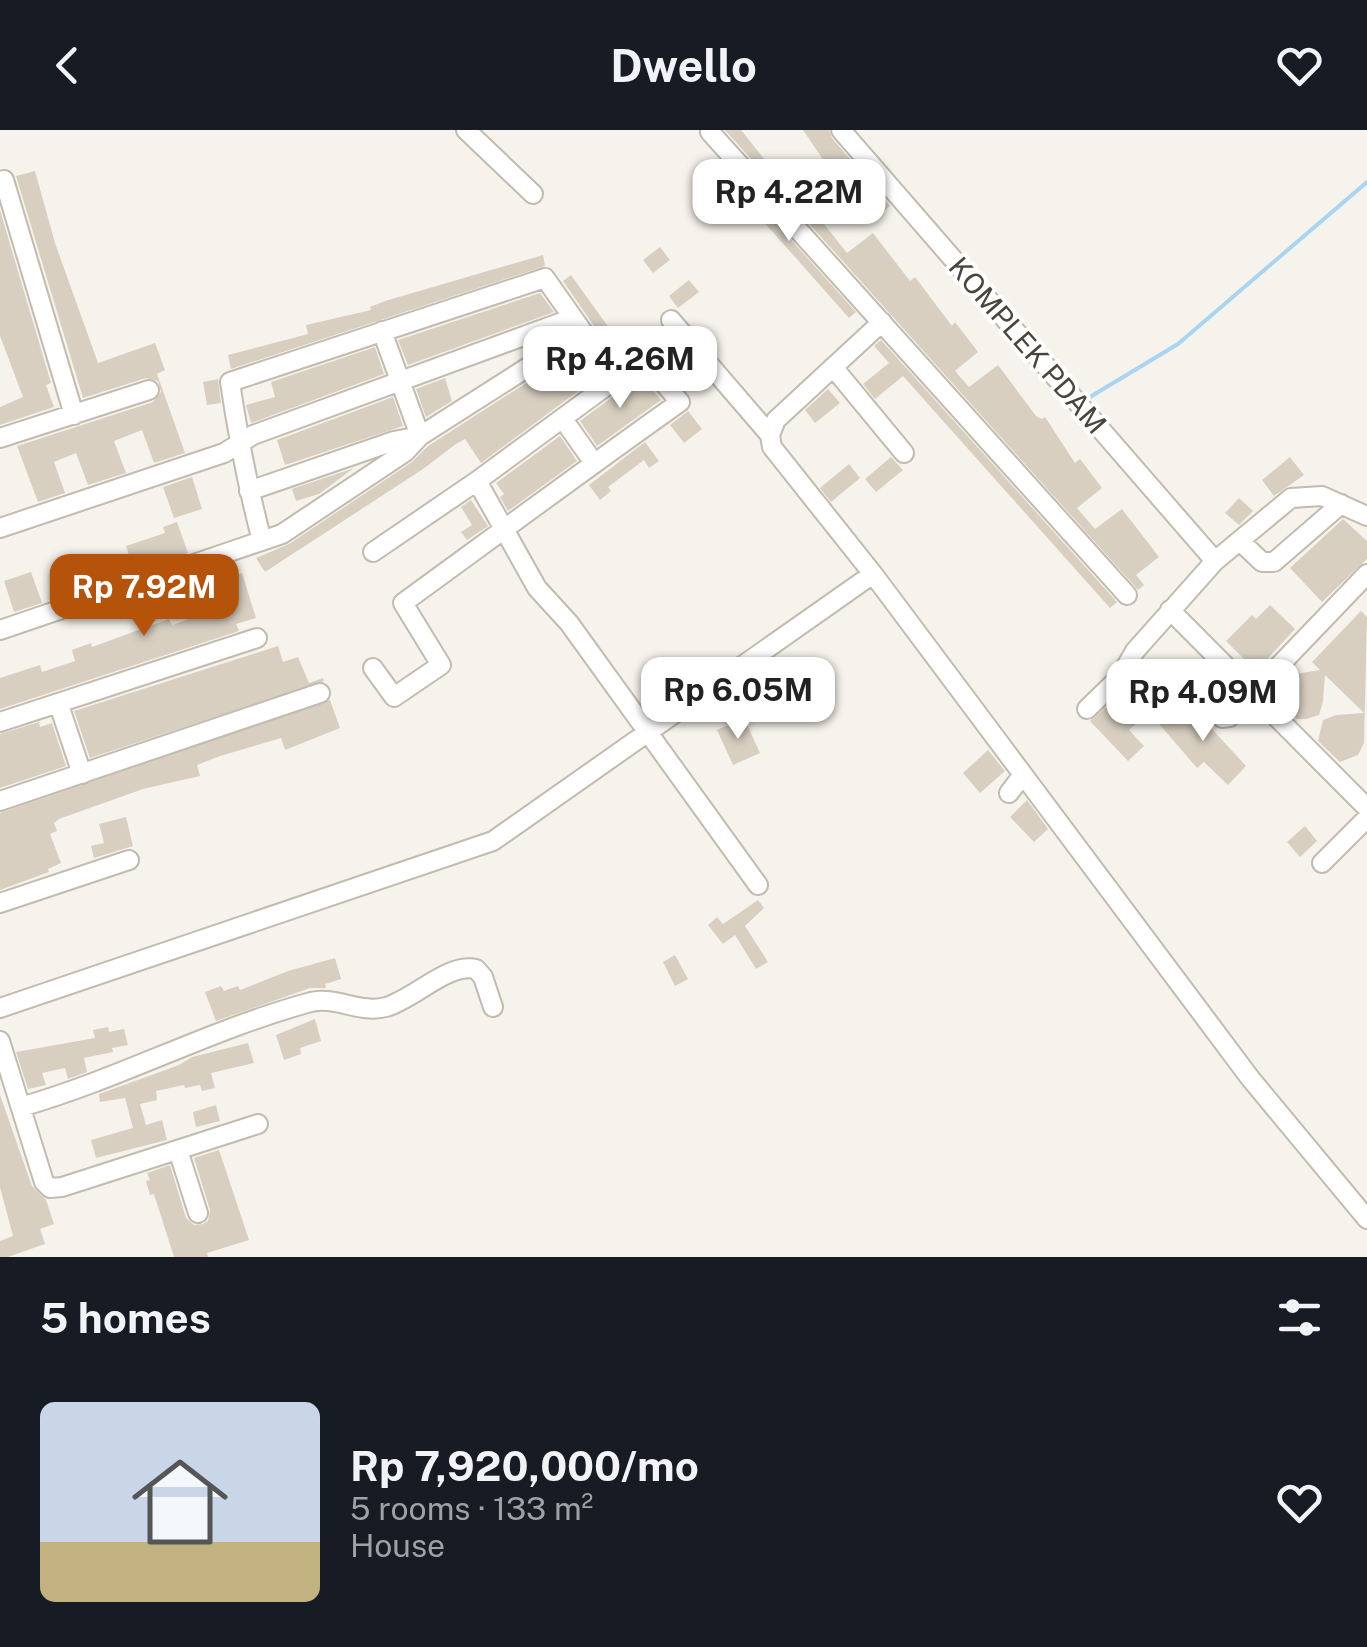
<!DOCTYPE html>
<meta charset="utf-8">
<style>
:root{--surface:#171b24;--page:#20242c;--text:#f1f3f6;--muted:#9ea1a6;--line:#363941;--accent:#b45309}
body{margin:0;font-family:"Public Sans",sans-serif;background:var(--page);color:var(--text);height:100vh;display:flex;flex-direction:column;font-size:38px;white-space:nowrap}
*{box-sizing:border-box;margin:0}
p{font-size:32px;color:var(--muted)}
.icon{flex:none;width:55px;height:55px;fill:none;stroke:currentColor;stroke-width:2;stroke-linecap:round;stroke-linejoin:round}
.map{position:relative;height:1127px;overflow:hidden}
.side{display:flex;flex-direction:column;background:var(--surface);flex:1}
.side>*{flex:none}
.price{position:absolute;translate:-50% -85px;padding:0 22px;border-radius:20px;background:#fff;color:#222;font-size:32px;line-height:65px;filter:drop-shadow(0 2px 5px #0008)}
.price::after{content:'';position:absolute;left:50%;top:60px;width:30px;height:22px;margin-left:-15px;background:inherit;clip-path:polygon(0 0,100% 0,50% 100%)}
.price.active{background:var(--accent);color:#fff}
ul{padding:0;list-style:none}
li{display:flex;align-items:center;gap:30px;height:250px;padding:0 40px}
li+li{border-top:2px solid var(--line)}
li span{display:grid;place-items:center;flex:none;width:280px;height:200px;border-radius:15px;color:#555}
li>.icon{margin-inline-start:auto}
span .icon{width:120px;height:120px;fill:#fffc;stroke-width:1}
li b{font-size:42px}
h2{display:flex;justify-content:space-between;align-items:center;height:120px;padding:0 40px;font-size:42px}
header{display:flex;justify-content:space-between;align-items:center;height:130px;padding:0 40px;background:var(--surface);font-size:45px;font-weight:700}
.map>svg:first-child{display:block}
.lines{fill:none;stroke-linecap:round;stroke-linejoin:round}
.stream{stroke:#a9d4f2;stroke-width:4}
.building{fill:#d8cfc1}
.minor-casing{stroke:#c2bbae;stroke-width:22}
.minor{stroke:#fff;stroke-width:18}
.labels{text-anchor:middle;dominant-baseline:central;stroke-width:8;stroke-linejoin:round;paint-order:stroke}
.street-label{font-size:28px;fill:#4b4439;stroke:#fff}
</style>
<header><svg class="icon" aria-label="back" viewBox="0 0 24 24"><path d="M15 5l-7 7 7 7"/></svg>Dwello<svg class="icon" aria-label="heart" viewBox="0 0 24 24"><path d="M12 20l-8-8c-3-5 5-10 8-4 3-6 11-1 8 4z"/></svg></header>
<div class="map">
<svg width="1367" height="1127" viewBox="0 0 1367 1127">
<rect width="100%" height="100%" fill="#f6f3ec"/>
<g class="lines">
<path class="stream" d="M1090,267L1178,214L1367,52"/>
</g>
<path class="building" d="M725,0H741L796,69L813,88L817,85L847,123L873,103L910,151L915,147L952,196L955,192L978,222L955,241L969,257L998,235L1036,286L1042,289L1045,287L1075,333L1080,329L1102,358L1077,378L1095,399L1122,379L1159,427L1136,445L1144,455L1138,460Z
M803,0H829L832,8L890,76L874,89L837,50Z
M721,32L856,182L849,188L739,64L717,35Z
M35,41L55,113L98,233L155,213L165,240L157,244L185,323L154,333L142,300L114,311L126,343L88,355L76,323L54,332L65,363L38,372L17,316L153,272L161,262L158,251L146,248L83,268L16,46Z
M0,80L51,253L46,255L54,277L0,295V277L23,267L0,206Z
M660,117L670,130L653,143L643,130Z
M543,125L545,136L231,239L228,225L308,204L306,195L371,180L370,177L385,171Z
M571,145L617,209L610,214L620,230L481,333L465,309L456,314L423,339L265,442L256,428L289,414L412,332L428,316L590,212L596,202L594,196L563,151Z
M689,150L699,162L678,178L669,166Z
M540,163L554,182L408,235L398,210Z
M881,210L1117,472L1110,478L903,246L875,269L863,254L889,233L874,216Z
M375,217L384,244L251,293L246,275L275,267L271,252Z
M641,246L661,270L597,316L580,291Z
M445,248L452,271L426,287L416,259Z
M218,249L221,273L207,275L203,252Z
M828,259L840,273L815,293L805,280Z
M393,267L403,296L285,335L277,310Z
M688,281L702,299L684,313L670,295Z
M560,306L577,331L508,381L500,367L504,364L496,353Z
M645,312L659,331L649,338L644,330L608,357L611,361L600,370L589,355Z
M891,327L903,340L876,362L865,349Z
M1290,327L1304,345L1274,366L1262,350Z
M849,334L860,348L831,372L820,358Z
M354,338L319,364L296,371L292,359Z
M192,347L202,379L174,388L163,357Z
M1239,368L1253,381L1239,395L1225,383Z
M471,370L488,396L467,410L461,402L472,395L461,377Z
M1343,389L1367,411V429L1322,472L1290,438Z
M177,392L188,423L134,441L126,416L165,403L163,397Z
M229,435L233,446L242,443L256,488L236,494L239,501L0,579V548L40,535L42,542L75,531L72,520L91,513L92,517L169,489L172,495L195,487L185,456L187,454L186,450Z
M31,442L42,473L14,482L4,451Z
M1270,475L1295,499L1256,541L1226,511L1252,485L1256,489Z
M1361,481L1367,487L1364,613L1358,625L1340,632L1318,611L1323,590L1336,585L1364,583L1325,545L1323,571L1319,585L1306,589H1296L1277,570V561L1289,545L1320,540L1312,532Z
M278,516L283,532L298,527L309,553L323,548L324,551L90,628L74,581Z
M1212,539L1235,564L1225,574L1199,551Z
M1121,564L1146,584L1129,600L1144,616L1128,631L1090,591Z
M330,570L340,598L285,620L281,608L220,626L197,635L200,646L143,659L59,689L54,693L57,701L50,704L61,733L48,739L49,742L0,760V683Z
M1189,574L1246,636L1228,655L1204,632L1197,638L1160,595Z
M744,588L760,623L733,635L717,600Z
M39,592L40,597L52,593L66,636L0,658V604Z
M988,620L1005,641L980,663L963,643Z
M1027,670L1048,699L1034,712L1010,687Z
M126,687L133,716L94,728L91,716L104,713L99,694Z
M1305,696L1317,711L1300,727L1287,712Z
M758,770L764,778L745,796L768,832L756,839L735,805L723,814L708,795L717,787L723,794Z
M675,825L688,849L675,856L663,832Z
M335,828L341,849L325,854L326,858H310L216,891L205,862L221,856L224,861L238,856L240,860L288,841Z
M315,889L321,911L300,918L301,924L284,930L276,905Z
M108,897L109,902L124,899L128,915L112,918L113,922L84,928L87,942L68,949L65,938L42,943L46,955L28,959L16,922L95,908L93,900Z
M248,913L254,933L211,943L215,958L202,961L200,955L185,958L184,955L156,961L157,970L140,974L146,995L162,990L167,1010L96,1028L91,1010L133,998L125,968L100,972L99,964L179,935L192,927Z
M0,965L32,1056L46,1070L54,1094L40,1099L45,1114L8,1127H0V1111L13,1106L0,1057Z
M216,975L220,991L196,997L193,982Z
M219,1020L249,1110L207,1123L208,1127H174L154,1064L150,1065L146,1051L150,1050L147,1043L170,1035L186,1088L194,1095L203,1094L208,1091L210,1080L194,1028Z"/>
<g class="lines">
<defs>
<path id="minor" d="M466,0L533,64
M841,0L1215,431
M710,2L1127,465
M4,50L74,285
M671,190L770,305
M833,237L904,323
M563,289L594,333
M0,308L149,260
M249,361L394,311L420,306L583,202L545,148L230,252C238,306 248,358 262,411
M0,398L224,323L253,305L573,188
M1241,412L1262,432H1274L1341,374
M373,422L477,351
M873,444L772,317L770,305L776,290L882,192
M1170,480L1367,678
M0,500L282,404L405,322L420,306L382,201
M373,538L394,567L441,535L403,473C495,406 587,338 680,272L643,229L477,351L537,458L569,493L758,755
M1120,547L1156,576L1164,577L1185,562H1194L1222,588L1230,587L1367,444
M59,575L82,644
M1087,579L1120,547L1135,521L1215,431L1291,368L1322,366L1367,386
M0,592L257,508
M1009,663L1022,646
M0,671L320,563
M1322,733L1367,688
M0,773L129,730
M0,878L493,711L873,444L1250,948L1367,1089
M0,911L44,1052L50,1058L62,1057L258,994
M21,977C119,949 211,899 311,872C336,866 360,884 386,877C416,868 447,833 476,839L483,847L493,877
M178,1020L198,1083"/>
</defs>
<use href="#minor" class="minor-casing"/>
<use href="#minor" class="minor"/>
</g>
<g class="labels">
<g class="street-label">
<text transform="translate(1028 215) rotate(49)">KOMPLEK PDAM</text>
</g>
</g>
</svg>
<b class="price" style="left:789px;top:114px">Rp 4.22M</b>
<b class="price" style="left:620px;top:281px">Rp 4.26M</b>
<b class="price active" style="left:144px;top:509px">Rp 7.92M</b>
<b class="price" style="left:738px;top:612px">Rp 6.05M</b>
<b class="price" style="left:1203px;top:614px">Rp 4.09M</b>
</div>
<section class="side">
<h2>5 homes<svg class="icon" aria-label="filters" viewBox="0 0 24 24"><path d="M4 7h16M4 17h16"/><circle cx="9" cy="7" r="2"/><circle cx="15" cy="17" r="2"/></svg></h2>
<ul>
<li><span style="background:linear-gradient(#c9d6e8 70%,#c2b280 0)"><svg class="icon" aria-label="home" viewBox="0 0 24 24"><path d="M3 11l9-7 9 7M6 9v11h12V9"/></svg></span><div><b>Rp 7,920,000/mo</b><p>5 rooms · 133 m²</p><p>House</p></div><svg class="icon" aria-label="heart" viewBox="0 0 24 24"><path d="M12 20l-8-8c-3-5 5-10 8-4 3-6 11-1 8 4z"/></svg></li>
</ul>
</section>
